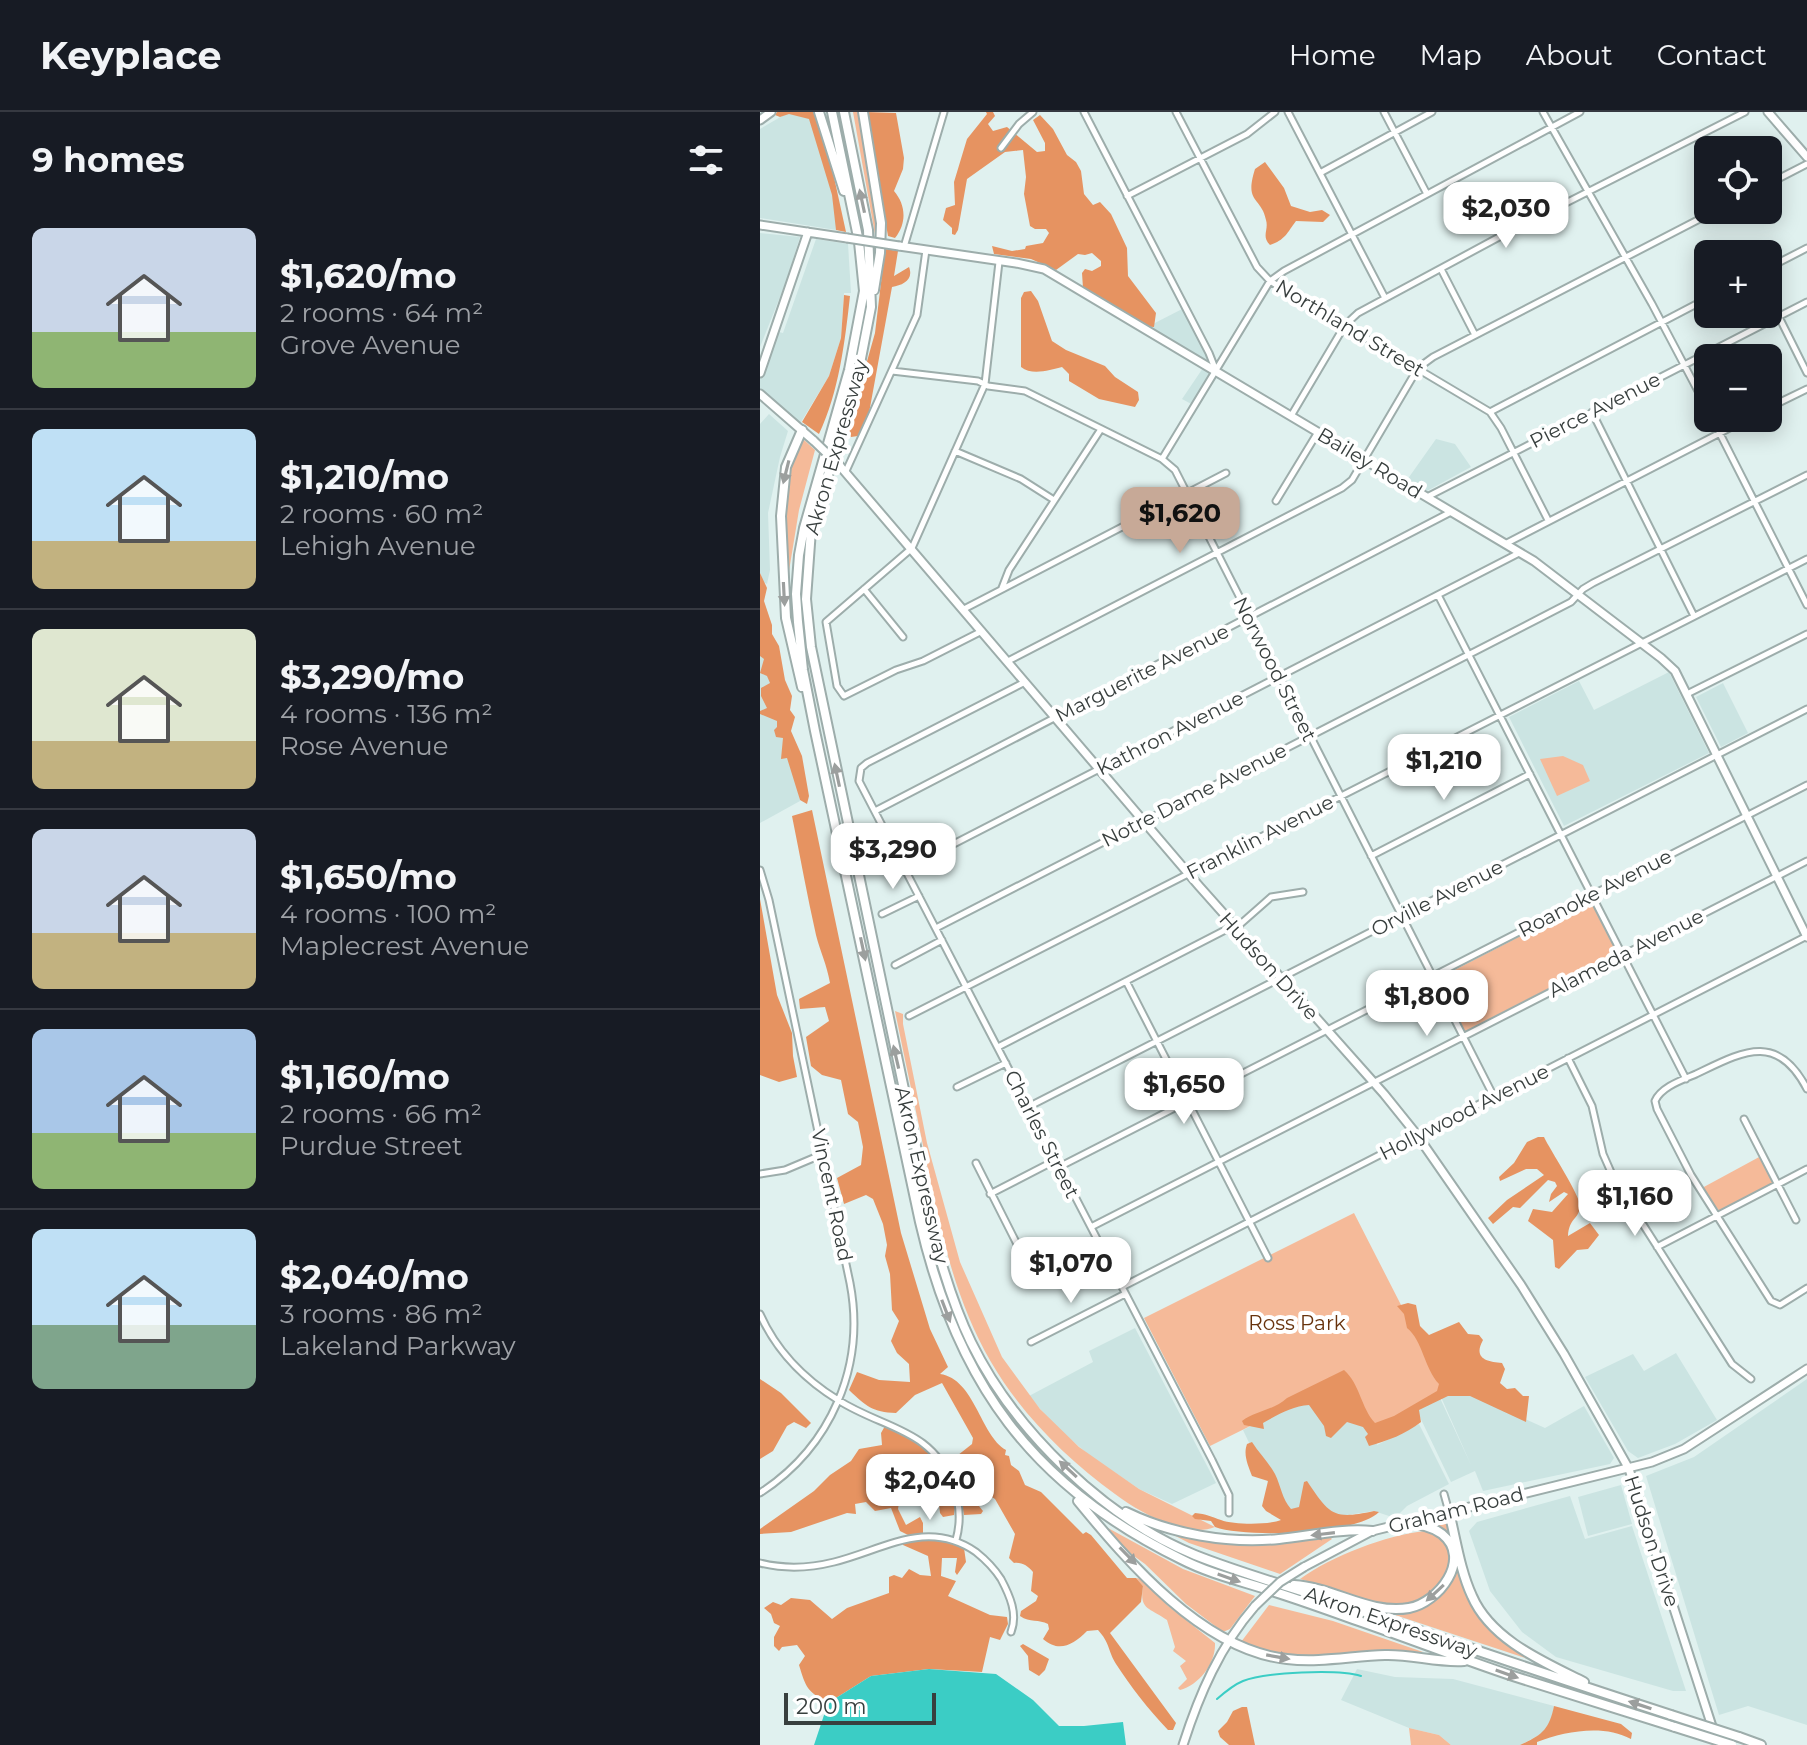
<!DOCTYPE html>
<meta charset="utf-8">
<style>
:root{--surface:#171b24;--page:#242831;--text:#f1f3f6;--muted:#9ea1a6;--line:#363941;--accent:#c7a997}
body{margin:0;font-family:Montserrat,sans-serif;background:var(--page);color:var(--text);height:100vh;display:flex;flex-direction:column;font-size:30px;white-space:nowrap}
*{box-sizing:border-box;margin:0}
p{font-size:26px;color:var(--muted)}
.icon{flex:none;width:44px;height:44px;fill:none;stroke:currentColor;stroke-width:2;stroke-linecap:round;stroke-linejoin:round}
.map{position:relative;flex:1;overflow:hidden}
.sheet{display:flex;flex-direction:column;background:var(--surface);width:760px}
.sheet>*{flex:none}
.buttons{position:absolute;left:934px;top:24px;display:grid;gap:16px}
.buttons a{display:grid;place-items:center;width:88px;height:88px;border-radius:12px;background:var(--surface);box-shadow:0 4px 20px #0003;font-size:40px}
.scale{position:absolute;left:24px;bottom:20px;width:152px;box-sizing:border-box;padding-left:8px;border:4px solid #383f3e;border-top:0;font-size:22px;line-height:28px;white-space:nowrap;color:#383f3e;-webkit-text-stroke:6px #fff;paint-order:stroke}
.price{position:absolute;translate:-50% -68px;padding:0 18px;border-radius:16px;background:#fff;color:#222;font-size:26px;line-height:52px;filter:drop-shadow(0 2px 4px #0008)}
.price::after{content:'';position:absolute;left:50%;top:48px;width:24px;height:18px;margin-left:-12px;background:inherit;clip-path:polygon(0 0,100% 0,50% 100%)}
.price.current{background:var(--accent);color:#111}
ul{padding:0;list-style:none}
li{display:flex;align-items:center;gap:24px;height:200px;padding:0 32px}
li+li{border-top:2px solid var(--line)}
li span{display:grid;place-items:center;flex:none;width:224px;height:160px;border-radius:12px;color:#555}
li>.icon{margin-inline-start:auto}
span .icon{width:96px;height:96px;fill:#fffc;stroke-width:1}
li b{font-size:34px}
h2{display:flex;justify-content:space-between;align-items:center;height:96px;padding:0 32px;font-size:34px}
header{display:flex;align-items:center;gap:48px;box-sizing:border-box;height:112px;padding:0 40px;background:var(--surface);border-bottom:2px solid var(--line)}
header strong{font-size:38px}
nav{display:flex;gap:44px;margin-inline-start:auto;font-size:28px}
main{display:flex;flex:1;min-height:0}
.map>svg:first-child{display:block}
.built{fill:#cbe4e2}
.green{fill:#f5ba99}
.forest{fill:#e69361}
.water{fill:#3bcdc5}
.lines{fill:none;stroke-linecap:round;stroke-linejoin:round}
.stream{stroke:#3bcdc5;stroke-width:2}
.street-casing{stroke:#9dadab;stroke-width:9}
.secondary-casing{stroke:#9dadab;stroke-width:11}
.primary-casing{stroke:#9dadab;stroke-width:11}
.highway-casing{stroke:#9dadab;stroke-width:12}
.street{stroke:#fff;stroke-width:5}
.secondary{stroke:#fff;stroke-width:7}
.primary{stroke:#fff;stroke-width:7}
.highway{stroke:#fff;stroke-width:8}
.secondary-bridge-casing{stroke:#9dadab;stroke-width:11;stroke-linecap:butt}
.highway-bridge-casing{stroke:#9dadab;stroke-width:12;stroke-linecap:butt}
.secondary-bridge{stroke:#fff;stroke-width:7}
.highway-bridge{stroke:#fff;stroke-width:8}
.oneway{fill:#9c9f9e}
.labels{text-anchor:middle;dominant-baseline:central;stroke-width:8;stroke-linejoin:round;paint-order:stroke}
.street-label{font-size:20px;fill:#383f3e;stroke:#fff}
.park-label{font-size:20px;fill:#68330d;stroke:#fff}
</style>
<header>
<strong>Keyplace</strong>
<nav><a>Home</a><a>Map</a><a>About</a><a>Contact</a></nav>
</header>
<main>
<section class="sheet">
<h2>9 homes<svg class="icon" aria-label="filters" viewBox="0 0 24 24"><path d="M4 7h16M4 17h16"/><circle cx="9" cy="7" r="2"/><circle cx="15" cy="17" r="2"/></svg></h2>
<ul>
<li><span style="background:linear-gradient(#c9d6e8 65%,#8fb573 0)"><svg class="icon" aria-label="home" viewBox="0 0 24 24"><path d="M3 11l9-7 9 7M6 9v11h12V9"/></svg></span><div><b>$1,620/mo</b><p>2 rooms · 64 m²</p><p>Grove Avenue</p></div></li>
<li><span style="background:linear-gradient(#bfe0f5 70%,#c2b280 0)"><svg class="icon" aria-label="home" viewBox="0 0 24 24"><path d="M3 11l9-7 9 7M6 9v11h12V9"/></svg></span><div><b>$1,210/mo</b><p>2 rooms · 60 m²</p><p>Lehigh Avenue</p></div></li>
<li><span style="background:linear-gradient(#dfe7d0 70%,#c2b280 0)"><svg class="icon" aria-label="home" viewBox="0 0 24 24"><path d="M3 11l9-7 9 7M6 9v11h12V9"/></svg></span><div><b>$3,290/mo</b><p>4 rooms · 136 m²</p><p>Rose Avenue</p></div></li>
<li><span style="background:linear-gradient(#c9d6e8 65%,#c2b280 0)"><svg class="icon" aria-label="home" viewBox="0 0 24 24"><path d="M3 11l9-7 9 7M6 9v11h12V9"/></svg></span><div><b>$1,650/mo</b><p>4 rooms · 100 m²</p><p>Maplecrest Avenue</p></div></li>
<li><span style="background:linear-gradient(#a9c7e8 65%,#8fb573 0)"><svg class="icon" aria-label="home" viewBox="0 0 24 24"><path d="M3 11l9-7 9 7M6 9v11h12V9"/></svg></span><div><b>$1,160/mo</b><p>2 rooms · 66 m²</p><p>Purdue Street</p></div></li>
<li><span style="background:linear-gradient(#bfe0f5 60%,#7fa58c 0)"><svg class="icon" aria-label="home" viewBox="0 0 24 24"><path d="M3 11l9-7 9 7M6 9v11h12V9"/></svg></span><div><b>$2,040/mo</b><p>3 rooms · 86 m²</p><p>Lakeland Parkway</p></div></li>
</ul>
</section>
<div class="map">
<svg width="1047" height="1633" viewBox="0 0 1047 1633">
<rect width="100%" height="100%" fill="#e0f1ef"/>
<path class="built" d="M29,0L51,5L79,108L76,118L0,106V17Z
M0,121L40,125L26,170L0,235Z
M56,127L88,132L91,181H84L81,226L69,264L38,315L0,282V261L15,219L23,221Z
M426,195L456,259L435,294L422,287L445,253L387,218L391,213Z
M9,302L28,319L20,345L8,401L10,458L7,472L3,470L0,461V312Z
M676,327L695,332L711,355L667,379L647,368Z
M0,503L40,689L0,711Z
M909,560L949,641L804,714L749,605L819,569L834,598Z
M963,571L988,621L961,635L936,585Z
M375,1216L456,1371L412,1392L379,1377L329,1343L295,1314L269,1284L333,1250L329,1239Z
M916,1241L957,1308L915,1332L878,1346L868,1339L825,1265L873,1242L884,1259Z
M586,1267L614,1318L617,1333L659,1312L689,1372L647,1394L635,1406L614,1399L581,1404L572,1402L524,1404L483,1318Z
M1047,1267V1613L988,1594L959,1603L886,1364L934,1345Z
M699,1277L785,1316L824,1294L854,1346L850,1352L723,1379L715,1359L691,1370L656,1297L680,1286L711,1353L681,1285Z
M861,1373L872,1412L828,1424L818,1385Z
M810,1384L825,1427L872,1414L926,1579H913L796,1545L762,1520L730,1479L709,1419L717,1410Z
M597,1557L635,1565L693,1567L794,1594L791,1609L785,1620L760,1633H691L679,1623L649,1616L581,1588Z"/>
<path class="green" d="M93,0H100L118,106V139Z
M44,328L55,338L39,398L28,465C21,433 21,355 44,328Z
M803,644L823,653L830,669L797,684L780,647Z
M831,788L858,841L704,920L677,867Z
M135,899L143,902V912L167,1031L200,1150L242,1245L280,1297L319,1335L379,1377L455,1415C426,1427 379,1400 355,1382C306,1346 262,1303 231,1250C195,1188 180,1118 166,1048C156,998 145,949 135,899Z
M1001,1044L1015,1071L960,1100L942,1076Z
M594,1101L685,1279L612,1316L585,1267L450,1334L384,1206Z
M687,1408L711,1491L716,1500L774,1549L632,1502V1500C682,1486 686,1491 695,1437L673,1415V1412Z
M348,1416L423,1457L495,1484L470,1517L463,1520L426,1492L385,1452L367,1439Z
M402,1417L533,1429L570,1425L572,1427L520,1462L429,1431Z
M665,1419C712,1424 686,1484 653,1492C623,1500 570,1476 540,1467C572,1444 626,1423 665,1419Z
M376,1466L382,1467L407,1493L455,1531C456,1551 439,1573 420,1578L418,1576L427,1567L420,1554L426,1549L413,1539L415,1535L407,1508C390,1495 379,1499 383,1474Z
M509,1493L573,1509L663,1540H633L547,1546L529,1545L485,1534L481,1530Z
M649,1616L679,1623L691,1633H651Z"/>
<path class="forest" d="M17,0H55L72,56L86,120L76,118L72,83L49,7L29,2L20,5L15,3Z
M106,0L136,1L144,46L143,57L134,79C146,93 147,111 135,126L128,124Z
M226,0H233L235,4L228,12L233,19L247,15L277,40L285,39V31L273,8L280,3L293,17L307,43L316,50L321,59L324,82L333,93L340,90L351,102L367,136L368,164L396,201L394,215L382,214L323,176L322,161L325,157L332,159L341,154V149L332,141L325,143L318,142L296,158L271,147L234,142L232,134L252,139L265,137L266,134L283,131L289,121L286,117H275L270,114L264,82L266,65L263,38L245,40L207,67L198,118L195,123L192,122V116L183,108L186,96L195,93L194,70L207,27L227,2Z
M505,50L524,76L531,94L550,100L562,98L570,103L563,110L536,109C527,121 525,128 510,133C501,124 509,118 506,108C501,84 484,92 495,57Z
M125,137L138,139L134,164L149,155C154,168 143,173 132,175L109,301L98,324L91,325L87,320L115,221Z
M271,179L278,189L292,229L306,238L345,254L355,265L378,280L379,288L375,295L339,287L309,269V262L302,255C290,258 272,264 261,255V186L264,180Z
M84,183L90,184C85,229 79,280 59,322L42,310L69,264L81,226Z
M0,461L7,476L4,489L12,513V522L19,534L25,568L32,584L30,598L35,605L31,619L42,644L49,684L47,692L40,688L27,646L21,647L23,626L16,625L14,618L17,615V609L0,602V599L7,596L1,584V576L10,571L7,564L0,561L4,547L0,544Z
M52,698L141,1121L170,1217L188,1255L180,1262C215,1267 220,1323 246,1338L245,1343L249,1344L251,1353L259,1359L265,1373L281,1380L323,1422L326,1420L331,1423L367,1466H376L383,1474L381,1490L350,1521L416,1611L413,1618H408C388,1597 371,1575 356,1552C348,1539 350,1531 338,1518L327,1519C313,1533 299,1541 283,1527L289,1517L288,1512C279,1507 270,1511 260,1504L261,1499L276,1489L278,1484L271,1479L273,1460C268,1454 262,1450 254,1451L249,1446L255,1422L235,1387L221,1378L215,1389L223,1399L221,1402L204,1403L200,1382L211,1372L213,1359L208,1355L201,1364L190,1366L196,1389L194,1403L183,1405L180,1401L178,1383L139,1391L138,1397L146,1413L160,1405L163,1411V1422L150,1424L140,1419L131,1396L115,1399L106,1390L95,1392L96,1402L87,1401L31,1420L0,1422V1417L54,1379L70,1363L91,1349L99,1337L122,1333L121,1321L125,1314C150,1321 171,1338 187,1359L188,1351L212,1332L213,1326L182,1271L155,1283L136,1301C112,1300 106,1294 89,1278L97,1260L119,1268L150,1270L149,1252L137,1241L131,1229L139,1209L132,1198L130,1162L125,1144L127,1133L123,1112L113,1087L106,1083L84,1092L77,1066L101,1053L103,1035L98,1010L88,1002L81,968L62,963L51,954L46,925L69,909L65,895L40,897L39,887L70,871C67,853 60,839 56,823C47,783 40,744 32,704Z
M0,787L17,883L32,921L33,944L37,965L19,970L0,963Z
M778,1025H784C790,1038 822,1086 820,1095C819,1107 809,1106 808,1124L830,1111L839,1123L828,1137L817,1138L799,1157L795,1155L793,1128L768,1109L773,1097L792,1100L808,1082L804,1080L789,1090L791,1082L797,1074L795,1070L788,1068L760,1096L753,1095L733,1112L728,1106L747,1088L784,1063L777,1057H766L740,1069L739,1065L754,1051L767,1030Z
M648,1191L656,1193L660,1214L669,1223L699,1210L708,1222L719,1223L723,1228C713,1246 726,1250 742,1251L745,1257L740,1271L747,1277L755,1276L763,1284H769L766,1310L710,1284H688L659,1298L661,1310C646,1322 627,1329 609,1334L605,1325L608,1322L603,1315L587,1310L571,1326L566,1324L564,1314L549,1293C533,1294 517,1303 503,1311L504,1317L484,1313L482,1309C496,1299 514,1298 527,1286L584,1258C600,1272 601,1296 615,1311L634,1304L677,1279L679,1272C664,1256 663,1229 647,1216L644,1202L637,1194Z
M0,1267L21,1281L51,1311L46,1316L34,1310L27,1314L13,1339L0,1347Z
M492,1330C499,1341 509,1351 515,1362C521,1374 522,1387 531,1397L539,1395L544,1370L547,1369C570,1403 573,1408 614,1399L619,1400C596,1423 485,1426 455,1415L451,1409L435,1407L432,1404L435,1401C446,1402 452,1405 461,1408C474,1413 509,1413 521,1408L506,1399L502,1394L508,1369L492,1364C488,1353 483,1343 487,1332Z
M180,1427L204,1436L206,1450L197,1463L195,1460L197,1446H182L181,1464L196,1469L188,1484L230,1503L247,1505L248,1512L240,1528L230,1525L222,1560L169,1557L111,1564L68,1591C47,1579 46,1576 39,1553L45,1544L37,1533L22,1535L19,1539L14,1534V1525L20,1514L14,1511L11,1502L4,1496L13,1490L21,1493L31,1486L50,1488L72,1507L87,1496L129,1481V1465L134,1463L142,1466L149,1457L160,1463L171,1464L168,1444L143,1433L142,1430Z
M263,1532L289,1547L285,1558L279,1564L269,1558L268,1544L260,1534Z
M794,1594L861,1612L872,1621L871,1627C844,1612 805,1619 777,1630V1633H760C782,1623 789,1618 794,1594Z
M482,1595H487L495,1633H469L460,1625L458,1619L467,1610L473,1599Z"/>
<path class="water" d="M169,1557L236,1562L273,1588L299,1614H324L363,1610L366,1633H54L68,1591L111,1564Z"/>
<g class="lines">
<path class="stream" d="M191,1352L205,1348L213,1350L222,1365L225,1377
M457,1587C465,1580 473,1573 483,1569C505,1560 578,1557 601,1564"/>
<defs>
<path id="street" d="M324,0L449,241L456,259
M416,0L497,155L510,169L730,300L741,316L788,408
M528,0L625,186
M624,0L667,82
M783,0L892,192L948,298
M241,36L259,12L273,0
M560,61L672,0
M1008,72L1047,52
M367,84L487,22L515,0
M144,135L184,0
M1008,156L1047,136
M681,157L715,223
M1019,205L1047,261
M132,259L218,269L228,274L265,279L402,347L415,358L734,985
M1008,296L1047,277
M730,300L948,186
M832,300L934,504
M531,304L585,213L598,201L741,124L985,0
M952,306L1047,493
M195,339L261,367L294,388
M402,347L510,169L524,159L820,0
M86,359L157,203L166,138
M667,385L1047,190
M516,389L558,320
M745,432L989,306
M242,476L249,458L341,317
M104,477L143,525
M678,483L926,967
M204,497L466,361
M222,519L163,549L136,558L84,584L77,574L66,510L152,436L225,272L239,150
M248,549L582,376L592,368L658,256L673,245L957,98
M265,570L107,651L101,656L99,669L452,1348L469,1383V1401
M927,582L1047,522
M115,699L691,400
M109,744L132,732
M611,744L770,662
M145,757L759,441
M0,758L9,788L90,1171C106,1254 71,1335 0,1381
M122,802L159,784
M176,816L780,506L811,490L823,477L833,471L1047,363
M476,816L511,785L543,780
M135,853L182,828
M366,869L508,1146
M149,904L1047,447
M238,935L473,814
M808,946L832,994L843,1042L854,1067L972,1252L991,1267
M197,975L246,951
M1047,977C1017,919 982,940 936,962C922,968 901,975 895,989L897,997L931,1063L1011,1189L1020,1193L1047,1176
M268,995L1047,597
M984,1007L1036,1108
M216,1051L263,1144
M299,1055L1047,673
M0,1062L25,1058L63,1042
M230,1082L296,1048
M331,1115L1047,749
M897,1135L1047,1057
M362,1175L1047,824
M0,1202C16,1238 44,1267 78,1288C123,1317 172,1316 193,1373C200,1391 201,1410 196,1428
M271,1230L365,1182
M684,1382L689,1400
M0,1451C24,1457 50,1456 74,1450C123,1438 167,1406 216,1440C226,1448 234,1456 241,1467C250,1484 258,1502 251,1520"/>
<path id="secondary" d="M1008,0L1047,45
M0,113L87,126
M139,134L256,151L284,157L774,449L901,546L915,559L1047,825
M0,261L48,120
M0,282L54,329
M80,354L439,774L624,982L657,1023L761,1173L804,1242L869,1357L958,1633
M544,1455L612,1419L892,1350L924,1337L1047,1257
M423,1633C439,1583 460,1534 495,1494"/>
<path id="primary" d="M0,8L11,0"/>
<path id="highway" d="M59,0L84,79
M72,0L99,130L104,179L89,258L44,416L39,443L36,482L38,510L43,558L55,619L160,1110C197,1270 272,1374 421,1447C452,1463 486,1470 518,1481C543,1489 568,1498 593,1507C646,1525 699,1546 753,1564C807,1581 861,1598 915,1615
M84,0L108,118L111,195L96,272L51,418L46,487L51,535L178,1139C187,1171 197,1201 211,1230C254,1318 344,1406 435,1443C485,1463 539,1477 590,1495C697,1532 803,1568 911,1603
M103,0L121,111L120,141L114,178
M42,318L26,355L21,404L26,506L42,575
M318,1389C369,1451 443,1538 527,1547C560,1551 592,1544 625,1543C651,1542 678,1551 704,1549
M366,1400C411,1422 468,1432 519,1427C549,1424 582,1416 612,1419
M689,1400C696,1428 700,1458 712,1484C731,1528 784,1550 824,1570
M534,1473C573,1475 610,1503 649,1496C678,1491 713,1447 682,1422C672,1414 659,1412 647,1411
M979,1625L1001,1633"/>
</defs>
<use href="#street" class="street-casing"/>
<use href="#secondary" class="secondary-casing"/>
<use href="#primary" class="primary-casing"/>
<use href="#highway" class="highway-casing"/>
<use href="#street" class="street"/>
<use href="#secondary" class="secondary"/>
<use href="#primary" class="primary"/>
<use href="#highway" class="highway"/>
<defs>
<path id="secondary-bridge" d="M87,126L139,134
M54,329L80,354
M495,1494L520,1470L544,1455"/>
<path id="highway-bridge" d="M911,1603L979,1625
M915,1615L972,1633"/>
</defs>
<use href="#secondary-bridge" class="secondary-bridge-casing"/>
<use href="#highway-bridge" class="highway-bridge-casing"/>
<use href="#secondary-bridge" class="secondary-bridge"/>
<use href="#highway-bridge" class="highway-bridge"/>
</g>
<defs><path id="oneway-solid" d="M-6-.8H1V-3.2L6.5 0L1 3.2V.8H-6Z" transform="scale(2)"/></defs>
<g class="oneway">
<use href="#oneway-solid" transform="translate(102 89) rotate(-102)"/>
<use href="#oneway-solid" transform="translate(26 360) rotate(104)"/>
<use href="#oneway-solid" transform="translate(24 482) rotate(87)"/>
<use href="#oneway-solid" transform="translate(77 663) rotate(-102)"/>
<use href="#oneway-solid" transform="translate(103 837) rotate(78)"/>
<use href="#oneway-solid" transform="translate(136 945) rotate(-103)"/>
<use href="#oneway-solid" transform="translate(186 1199) rotate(69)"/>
<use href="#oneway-solid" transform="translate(308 1357) rotate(-137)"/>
<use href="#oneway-solid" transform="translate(563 1422) rotate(173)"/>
<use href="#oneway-solid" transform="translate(368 1444) rotate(46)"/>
<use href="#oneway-solid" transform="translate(469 1466) rotate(19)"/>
<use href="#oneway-solid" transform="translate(675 1481) rotate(137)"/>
<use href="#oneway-solid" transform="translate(518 1545) rotate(10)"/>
<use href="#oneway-solid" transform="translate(747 1562) rotate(19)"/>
<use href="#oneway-solid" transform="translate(880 1593) rotate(-162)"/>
</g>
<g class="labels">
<g class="street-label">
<text transform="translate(590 216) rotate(31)">Northland Street</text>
<text transform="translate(835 298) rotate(-27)">Pierce Avenue</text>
<text transform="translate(76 335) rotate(-74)">Akron Expressway</text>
<text transform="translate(610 351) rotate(31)">Bailey Road</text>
<text transform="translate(515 557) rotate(63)">Norwood Street</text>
<text transform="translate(382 561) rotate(-27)">Marguerite Avenue</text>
<text transform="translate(410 621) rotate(-27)">Kathron Avenue</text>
<text transform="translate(434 683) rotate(-27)">Notre Dame Avenue</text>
<text transform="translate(500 725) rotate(-27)">Franklin Avenue</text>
<text transform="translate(835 781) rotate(-27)">Roanoke Avenue</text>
<text transform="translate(677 786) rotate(-27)">Orville Avenue</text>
<text transform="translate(866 841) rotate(-27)">Alameda Avenue</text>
<text transform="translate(509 854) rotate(48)">Hudson Drive</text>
<text transform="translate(704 1000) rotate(-27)">Hollywood Avenue</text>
<text transform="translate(282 1022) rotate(63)">Charles Street</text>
<text transform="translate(162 1063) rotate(77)">Akron Expressway</text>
<text transform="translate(72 1083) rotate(78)">Vincent Road</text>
<text transform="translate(696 1398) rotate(-14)">Graham Road</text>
<text transform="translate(892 1429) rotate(72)">Hudson Drive</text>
<text transform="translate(631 1510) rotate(19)">Akron Expressway</text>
</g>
<g class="park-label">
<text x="537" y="1211">Ross Park</text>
</g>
</g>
</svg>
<div class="buttons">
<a><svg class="icon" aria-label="locate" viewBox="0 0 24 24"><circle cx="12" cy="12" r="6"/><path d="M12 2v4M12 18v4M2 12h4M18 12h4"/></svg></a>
<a>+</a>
<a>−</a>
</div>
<div class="scale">200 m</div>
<b class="price" style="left:746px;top:138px">$2,030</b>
<b class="price current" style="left:420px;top:443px">$1,620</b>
<b class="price" style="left:684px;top:690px">$1,210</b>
<b class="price" style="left:133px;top:779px">$3,290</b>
<b class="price" style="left:667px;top:926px">$1,800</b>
<b class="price" style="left:424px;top:1014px">$1,650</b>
<b class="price" style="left:875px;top:1126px">$1,160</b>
<b class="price" style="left:311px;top:1193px">$1,070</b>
<b class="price" style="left:170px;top:1410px">$2,040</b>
</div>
</main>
